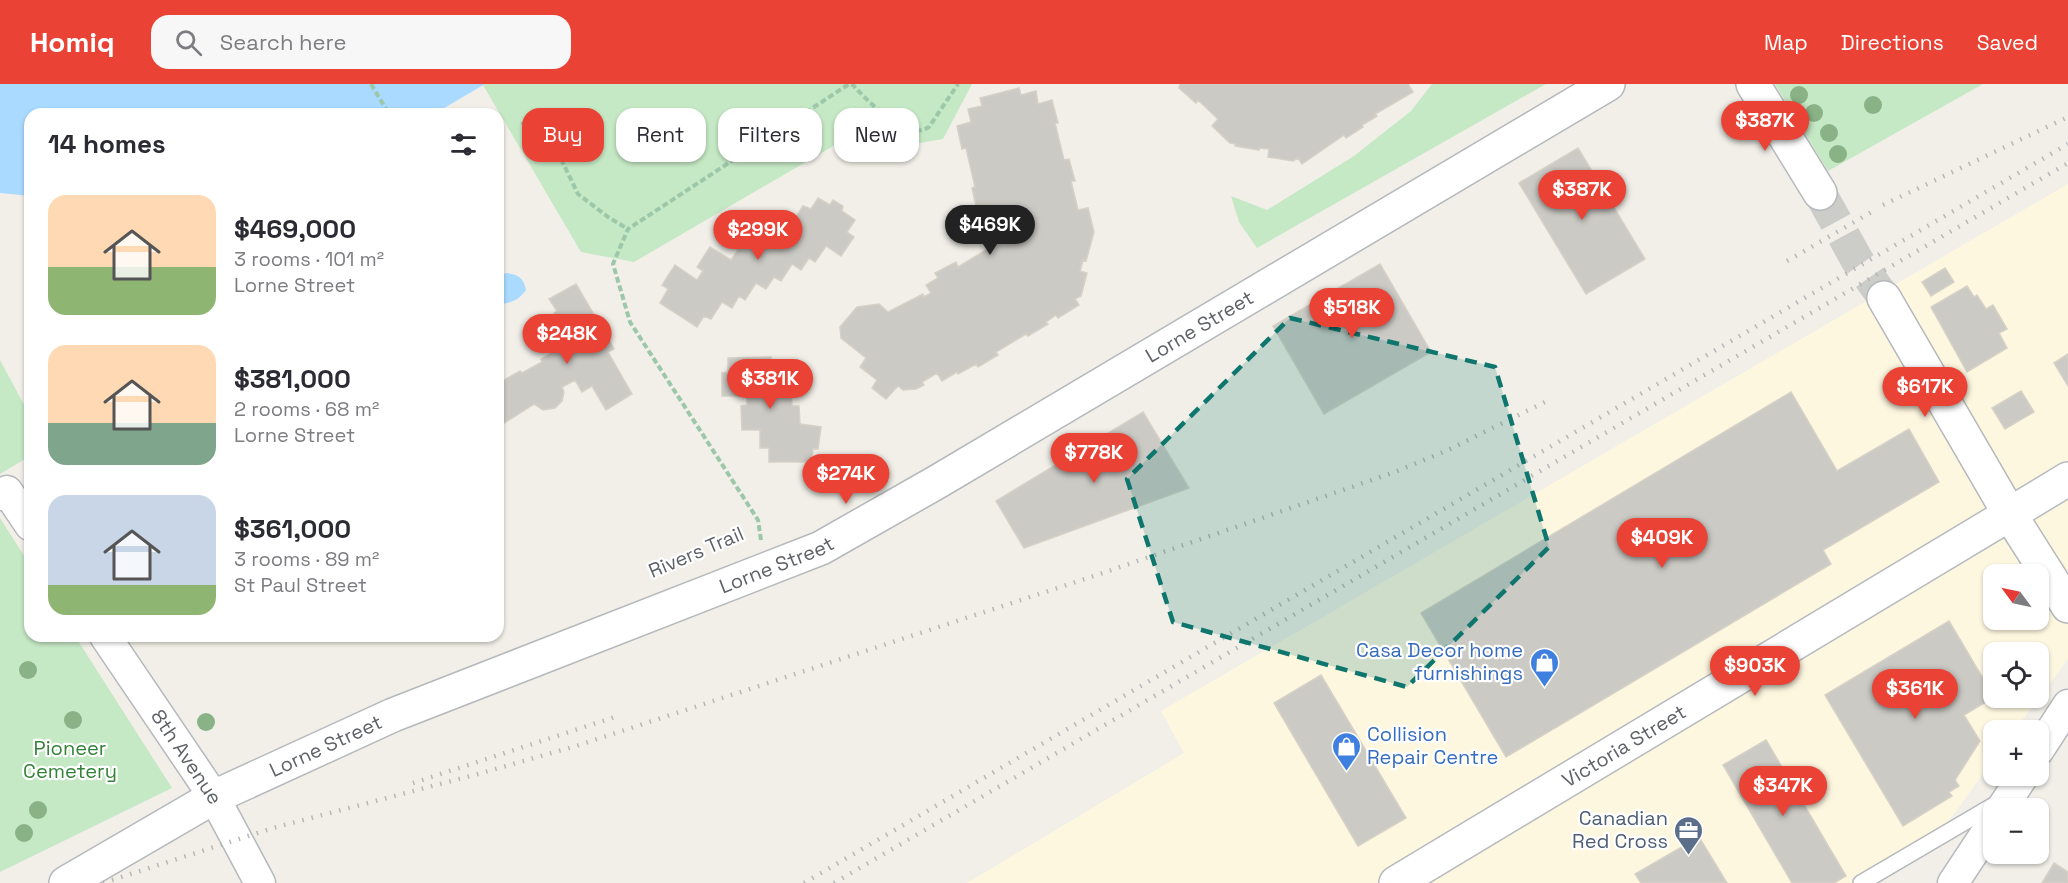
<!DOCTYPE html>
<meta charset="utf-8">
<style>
:root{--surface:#fff;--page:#f7f7f7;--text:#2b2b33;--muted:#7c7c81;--accent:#ea4335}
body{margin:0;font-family:"Space Grotesk",sans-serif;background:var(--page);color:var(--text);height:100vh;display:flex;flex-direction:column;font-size:22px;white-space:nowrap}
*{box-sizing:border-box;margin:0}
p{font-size:20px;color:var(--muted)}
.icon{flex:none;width:33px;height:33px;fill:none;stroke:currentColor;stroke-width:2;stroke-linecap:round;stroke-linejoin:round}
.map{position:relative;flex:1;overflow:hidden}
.details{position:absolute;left:24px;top:24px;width:480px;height:534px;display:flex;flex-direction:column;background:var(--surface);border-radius:18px;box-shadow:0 2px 4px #0004}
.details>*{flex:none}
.guide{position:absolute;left:522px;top:24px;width:570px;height:54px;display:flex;gap:12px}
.needle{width:39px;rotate:303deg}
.fabs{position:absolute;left:1983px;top:480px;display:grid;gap:12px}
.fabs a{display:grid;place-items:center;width:66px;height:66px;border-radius:12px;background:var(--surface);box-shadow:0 2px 4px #0004;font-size:30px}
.price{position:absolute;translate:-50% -51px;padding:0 14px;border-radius:21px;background:var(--accent);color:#fff;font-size:20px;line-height:39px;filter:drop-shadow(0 2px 3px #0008)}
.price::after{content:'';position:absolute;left:50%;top:36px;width:18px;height:14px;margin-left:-9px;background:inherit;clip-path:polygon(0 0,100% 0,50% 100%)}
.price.active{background:#222;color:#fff}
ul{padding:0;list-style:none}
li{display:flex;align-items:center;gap:18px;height:150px;padding:0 24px}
li span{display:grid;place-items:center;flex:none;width:168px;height:120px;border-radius:18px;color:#555}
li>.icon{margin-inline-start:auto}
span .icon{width:72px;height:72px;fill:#fffc;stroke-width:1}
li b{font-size:26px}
h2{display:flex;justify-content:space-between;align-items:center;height:72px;padding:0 24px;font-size:26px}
.chip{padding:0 21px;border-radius:18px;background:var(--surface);box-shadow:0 2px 4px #0004;font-size:21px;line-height:54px}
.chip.active{background:var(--accent);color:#fff}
header{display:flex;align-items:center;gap:36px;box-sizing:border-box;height:84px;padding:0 30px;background:var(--accent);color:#fff}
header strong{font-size:28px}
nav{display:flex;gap:33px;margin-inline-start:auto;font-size:21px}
.search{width:420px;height:54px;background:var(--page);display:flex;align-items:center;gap:15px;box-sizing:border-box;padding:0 21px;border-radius:18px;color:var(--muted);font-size:22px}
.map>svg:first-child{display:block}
.commercial{fill:#fef7e0;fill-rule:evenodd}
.green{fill:#c5e8c5}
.water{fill:#aadaff}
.building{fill:#cccac5;stroke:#d6d1c6;stroke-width:1.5}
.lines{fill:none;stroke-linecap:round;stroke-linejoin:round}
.tertiary-tunnel{stroke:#ccccc8;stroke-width:33;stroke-dasharray:33 16;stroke-linecap:butt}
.service-casing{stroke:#b5b8bc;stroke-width:18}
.minor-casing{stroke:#b5b8bc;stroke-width:33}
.tertiary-casing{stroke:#b5b8bc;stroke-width:36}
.secondary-casing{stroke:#b6babf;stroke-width:36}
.path{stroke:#9cc7a9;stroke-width:4;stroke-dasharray:6 3;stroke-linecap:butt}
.service{stroke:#fff;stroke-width:15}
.minor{stroke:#fff;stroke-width:30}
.tertiary{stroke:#fff;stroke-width:33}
.secondary{stroke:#fff;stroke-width:33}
.rail{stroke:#b6b7b8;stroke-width:4.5;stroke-dasharray:1.5 8;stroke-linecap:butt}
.tree{fill:#89b387}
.marked{fill:#0f766e;fill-opacity:0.2;stroke:#0f766e;stroke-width:4.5;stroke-dasharray:12 8;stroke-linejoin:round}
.labels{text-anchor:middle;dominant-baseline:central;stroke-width:4.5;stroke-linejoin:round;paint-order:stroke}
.street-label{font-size:20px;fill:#5f6368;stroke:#fff}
.shop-label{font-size:20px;fill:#366cbe;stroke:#fff;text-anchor:end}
.park-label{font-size:20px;fill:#348238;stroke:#fff}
.service-label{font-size:20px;fill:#4e5e75;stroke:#fff;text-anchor:end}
</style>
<header>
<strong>Homiq</strong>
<div class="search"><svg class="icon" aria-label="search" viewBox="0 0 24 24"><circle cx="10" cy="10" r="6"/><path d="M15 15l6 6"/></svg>Search here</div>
<nav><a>Map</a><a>Directions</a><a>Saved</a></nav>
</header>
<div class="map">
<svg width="2068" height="799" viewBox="0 0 2068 799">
<rect width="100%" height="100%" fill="#f1efe8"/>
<path class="commercial" d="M2068,100V575L2015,646H1994L1993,676L1930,763L1869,799H967L1184,669L1161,627ZM1994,490H2038V536H1994ZM1994,568H2038V614H1994Z"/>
<path class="green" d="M486,0H972L943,55L903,62L880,35L869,41L866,37L851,46L854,50L634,178L581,168L483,1Z
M1432,0H1546L1257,164L1239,138L1231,112L1267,126L1354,72L1411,27Z
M1775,0H1983L1828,87Z
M0,276L30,332V372L0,390Z
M0,434L30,481V552H75L172,704L0,788Z"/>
<path class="water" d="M0,0H485L434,30H30V112L0,109Z
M506,189C518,190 524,194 526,206C518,217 511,219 498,220V193Z"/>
<path class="building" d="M1180,0H1408L1413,8L1375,30L1377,32L1362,41L1363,43L1346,54L1344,51L1302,80L1298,74L1293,77L1268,73L1269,65L1259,64V66L1235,62L1236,60L1230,59L1212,42L1218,35L1198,16L1196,19L1179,4Z
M1019,4L1021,11L1036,7L1038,20L1052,16L1058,39H1055L1064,76L1069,75L1075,97H1071L1078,126L1088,124L1094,148L1086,177L1083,176L1080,187L1087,189L1081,212L1075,215L1079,221L1058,234L1056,231L1046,238L1048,240L1028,252L1026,250L996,268L998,271L978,283L976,280L958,290L957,288L942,297L937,289L922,298L924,301L916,305L903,306L898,302L886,315L872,304L877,296L860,283L866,274L841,254L840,243L857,223L879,220L888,228L923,210L924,213L931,209L926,201L938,194L935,189L956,178L958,183L991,163L982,125L977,126L972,104L975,103L966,64L962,65L957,42L971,38L968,25L982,22L980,14Z
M1578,64L1645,175L1586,210L1519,99Z
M818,114L830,121L833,116L843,122L842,127L855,136L847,148L854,153L841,172L826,162L815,178L809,174L801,186L792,180L781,197L774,193L766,205L756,199L745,216L739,212L732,224L722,218L711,235L704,232L697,243L660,219L668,205L662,201L675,181L697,196L703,187L697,183L710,163L731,176L738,166L732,163L736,158L733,156L744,144L767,157L771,149L768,147L771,141L768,140L778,128L794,136L803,122L811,125Z
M1380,180L1431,268L1324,330L1273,242Z
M1945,184L1954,198L1931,212L1922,198Z
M576,200L614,265L608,268L632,310L606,326L592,302L582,308L575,296L562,303L564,308L562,317L555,324L543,326L534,320L498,343L499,299L520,287L522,289L542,278L541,275L560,264L561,267L575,259L561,236L558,237L554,229L557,227L549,215Z
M1967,202L1974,213L1977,211L1986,225L1993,221L2007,245L1999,249L2007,264L1967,288L1931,223Z
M2068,270V302L2054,279Z
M771,273V288H781V307H791L792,322H799L800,340L821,343L818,365H813L811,378H769V364H760V346H742L741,322L747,321V312H722V289L728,288V274Z
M2021,307L2034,328L2005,345L1992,324Z
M1791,308L1837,387L1909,345L1939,398L1823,466L1831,480L1506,673L1421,529Z
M1143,328L1189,404L1024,464L996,417Z
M1949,537L1994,613L1964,631L1980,657L1955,696L1959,702L1949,708L1952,712L1903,742L1825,611Z
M1321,591L1406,734L1358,762L1274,619Z
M1766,656L1846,792L1834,799H1792L1723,681Z
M1699,753L1727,799H1641L1635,790Z
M2054,779L2068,788V799H2042Z"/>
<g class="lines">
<path class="tertiary-tunnel" d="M1820,109L1857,176L1884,214"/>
<defs>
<path id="service" d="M1861,799L1999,718"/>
<g id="minor">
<path d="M0,411L7,407L30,441"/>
<path id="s1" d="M105,552L214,713L260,799"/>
<path d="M2038,667L2068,621"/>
<path d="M2002,724L2023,692"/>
<path d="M1953,799L1994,737"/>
</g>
<g id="tertiary">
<path d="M1753,0L1820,109"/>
<path d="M1884,214L2009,429L2068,522"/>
<path id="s2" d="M66,799L214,713L393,631L821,464L937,398L1608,0"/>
</g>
<g id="secondary">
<path id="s3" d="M1396,799L2068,395"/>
</g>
</defs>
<use href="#service" class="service-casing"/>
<use href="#minor" class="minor-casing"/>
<use href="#tertiary" class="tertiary-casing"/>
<use href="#secondary" class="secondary-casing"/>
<path class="path" d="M371,0L389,30
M522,38L535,54L562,77L578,110L608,133L628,145
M761,456L758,436L630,238L613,180L628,145L849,0L853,1C865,15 893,41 910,46C917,48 924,46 929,43L958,0"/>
<use href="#service" class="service"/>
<use href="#minor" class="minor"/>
<use href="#tertiary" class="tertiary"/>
<use href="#secondary" class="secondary"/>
<path class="rail" d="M1883,121L2068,33
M1787,177L1875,126
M413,699L618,632
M103,799L273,744L478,690L576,662L1094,492L1395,388L1448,366L1547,317
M804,799L2068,60
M834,799L2068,79"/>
</g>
<g class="tree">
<circle cx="1799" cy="11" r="9"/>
<circle cx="1873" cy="21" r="9"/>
<circle cx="1814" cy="29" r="9"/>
<circle cx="1829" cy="49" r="9"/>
<circle cx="1838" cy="70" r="9"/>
<circle cx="28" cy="586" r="9"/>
<circle cx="73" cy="636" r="9"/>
<circle cx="206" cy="638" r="9"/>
<circle cx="38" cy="726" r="9"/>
<circle cx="24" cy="749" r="9"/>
</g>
<path class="marked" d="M1290,234L1495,283L1549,463L1407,603L1173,538L1127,395Z"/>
<defs>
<symbol id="shop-pin" viewBox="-11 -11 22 30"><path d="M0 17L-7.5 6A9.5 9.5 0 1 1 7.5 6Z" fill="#3f7fe0" stroke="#fff"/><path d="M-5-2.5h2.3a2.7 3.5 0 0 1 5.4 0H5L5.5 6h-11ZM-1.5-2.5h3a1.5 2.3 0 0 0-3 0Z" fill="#fff"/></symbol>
<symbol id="office-pin" viewBox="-11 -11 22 30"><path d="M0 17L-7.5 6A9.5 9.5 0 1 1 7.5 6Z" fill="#5c6f8a" stroke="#fff"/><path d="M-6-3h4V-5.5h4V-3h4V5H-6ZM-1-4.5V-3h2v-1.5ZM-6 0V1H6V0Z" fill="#fff"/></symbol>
</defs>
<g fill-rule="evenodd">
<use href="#shop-pin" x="1528" y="562" width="33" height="45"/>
<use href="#shop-pin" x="1330" y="646" width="33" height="45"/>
<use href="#office-pin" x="1672" y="730" width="33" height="45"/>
</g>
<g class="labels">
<g class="street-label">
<text stroke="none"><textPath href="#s2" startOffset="1266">Lorne Street</textPath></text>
<text transform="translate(696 468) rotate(-23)">Rivers Trail</text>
<text stroke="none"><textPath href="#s2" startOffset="780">Lorne Street</textPath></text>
<text stroke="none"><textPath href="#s2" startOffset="294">Lorne Street</textPath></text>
<text stroke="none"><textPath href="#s3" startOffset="266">Victoria Street</textPath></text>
<text stroke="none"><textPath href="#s1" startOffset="146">8th Avenue</textPath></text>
</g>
<g class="shop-label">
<text x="1523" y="566">Casa Decor home<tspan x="1523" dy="23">furnishings</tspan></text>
<text x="1367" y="650" text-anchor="start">Collision<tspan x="1367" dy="23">Repair Centre</tspan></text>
</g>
<g class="park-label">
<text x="70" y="664">Pioneer<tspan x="70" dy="23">Cemetery</tspan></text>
</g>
<g class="service-label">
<text x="1668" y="734">Canadian<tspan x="1668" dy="23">Red Cross</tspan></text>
</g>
</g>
</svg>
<div class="fabs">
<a><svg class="needle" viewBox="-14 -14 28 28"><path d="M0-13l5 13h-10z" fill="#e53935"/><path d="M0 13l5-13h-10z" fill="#7c7c81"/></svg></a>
<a><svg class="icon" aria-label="locate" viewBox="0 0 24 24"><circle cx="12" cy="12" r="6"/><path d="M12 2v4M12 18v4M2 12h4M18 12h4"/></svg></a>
<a>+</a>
<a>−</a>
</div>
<b class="price" style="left:1765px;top:68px">$387K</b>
<b class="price" style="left:1582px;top:137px">$387K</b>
<b class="price active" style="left:990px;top:172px">$469K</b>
<b class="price" style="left:758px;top:177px">$299K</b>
<b class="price" style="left:1352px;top:255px">$518K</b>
<b class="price" style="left:567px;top:281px">$248K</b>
<b class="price" style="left:770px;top:326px">$381K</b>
<b class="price" style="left:1925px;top:334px">$617K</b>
<b class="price" style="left:1094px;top:400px">$778K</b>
<b class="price" style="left:846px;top:421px">$274K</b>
<b class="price" style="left:1662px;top:485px">$409K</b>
<b class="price" style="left:1755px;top:613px">$903K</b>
<b class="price" style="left:1915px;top:636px">$361K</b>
<b class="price" style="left:1783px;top:733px">$347K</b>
<div class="guide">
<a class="chip active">Buy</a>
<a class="chip">Rent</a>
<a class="chip">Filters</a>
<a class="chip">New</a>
</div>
<section class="details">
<h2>14 homes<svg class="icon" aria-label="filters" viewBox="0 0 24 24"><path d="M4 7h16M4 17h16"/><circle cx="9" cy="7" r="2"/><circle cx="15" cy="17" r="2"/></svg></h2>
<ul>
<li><span style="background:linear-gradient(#ffd9b3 60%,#8fb573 0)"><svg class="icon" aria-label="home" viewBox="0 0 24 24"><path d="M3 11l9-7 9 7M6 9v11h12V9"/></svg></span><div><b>$469,000</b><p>3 rooms · 101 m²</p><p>Lorne Street</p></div></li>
<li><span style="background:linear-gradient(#ffd9b3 65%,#7fa58c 0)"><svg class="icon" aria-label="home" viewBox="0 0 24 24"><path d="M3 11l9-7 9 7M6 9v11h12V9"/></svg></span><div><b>$381,000</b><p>2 rooms · 68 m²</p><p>Lorne Street</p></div></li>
<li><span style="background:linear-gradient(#c9d6e8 75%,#8fb573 0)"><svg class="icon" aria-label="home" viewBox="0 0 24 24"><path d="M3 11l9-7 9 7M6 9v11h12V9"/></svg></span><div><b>$361,000</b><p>3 rooms · 89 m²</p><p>St Paul Street</p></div></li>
</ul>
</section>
</div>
